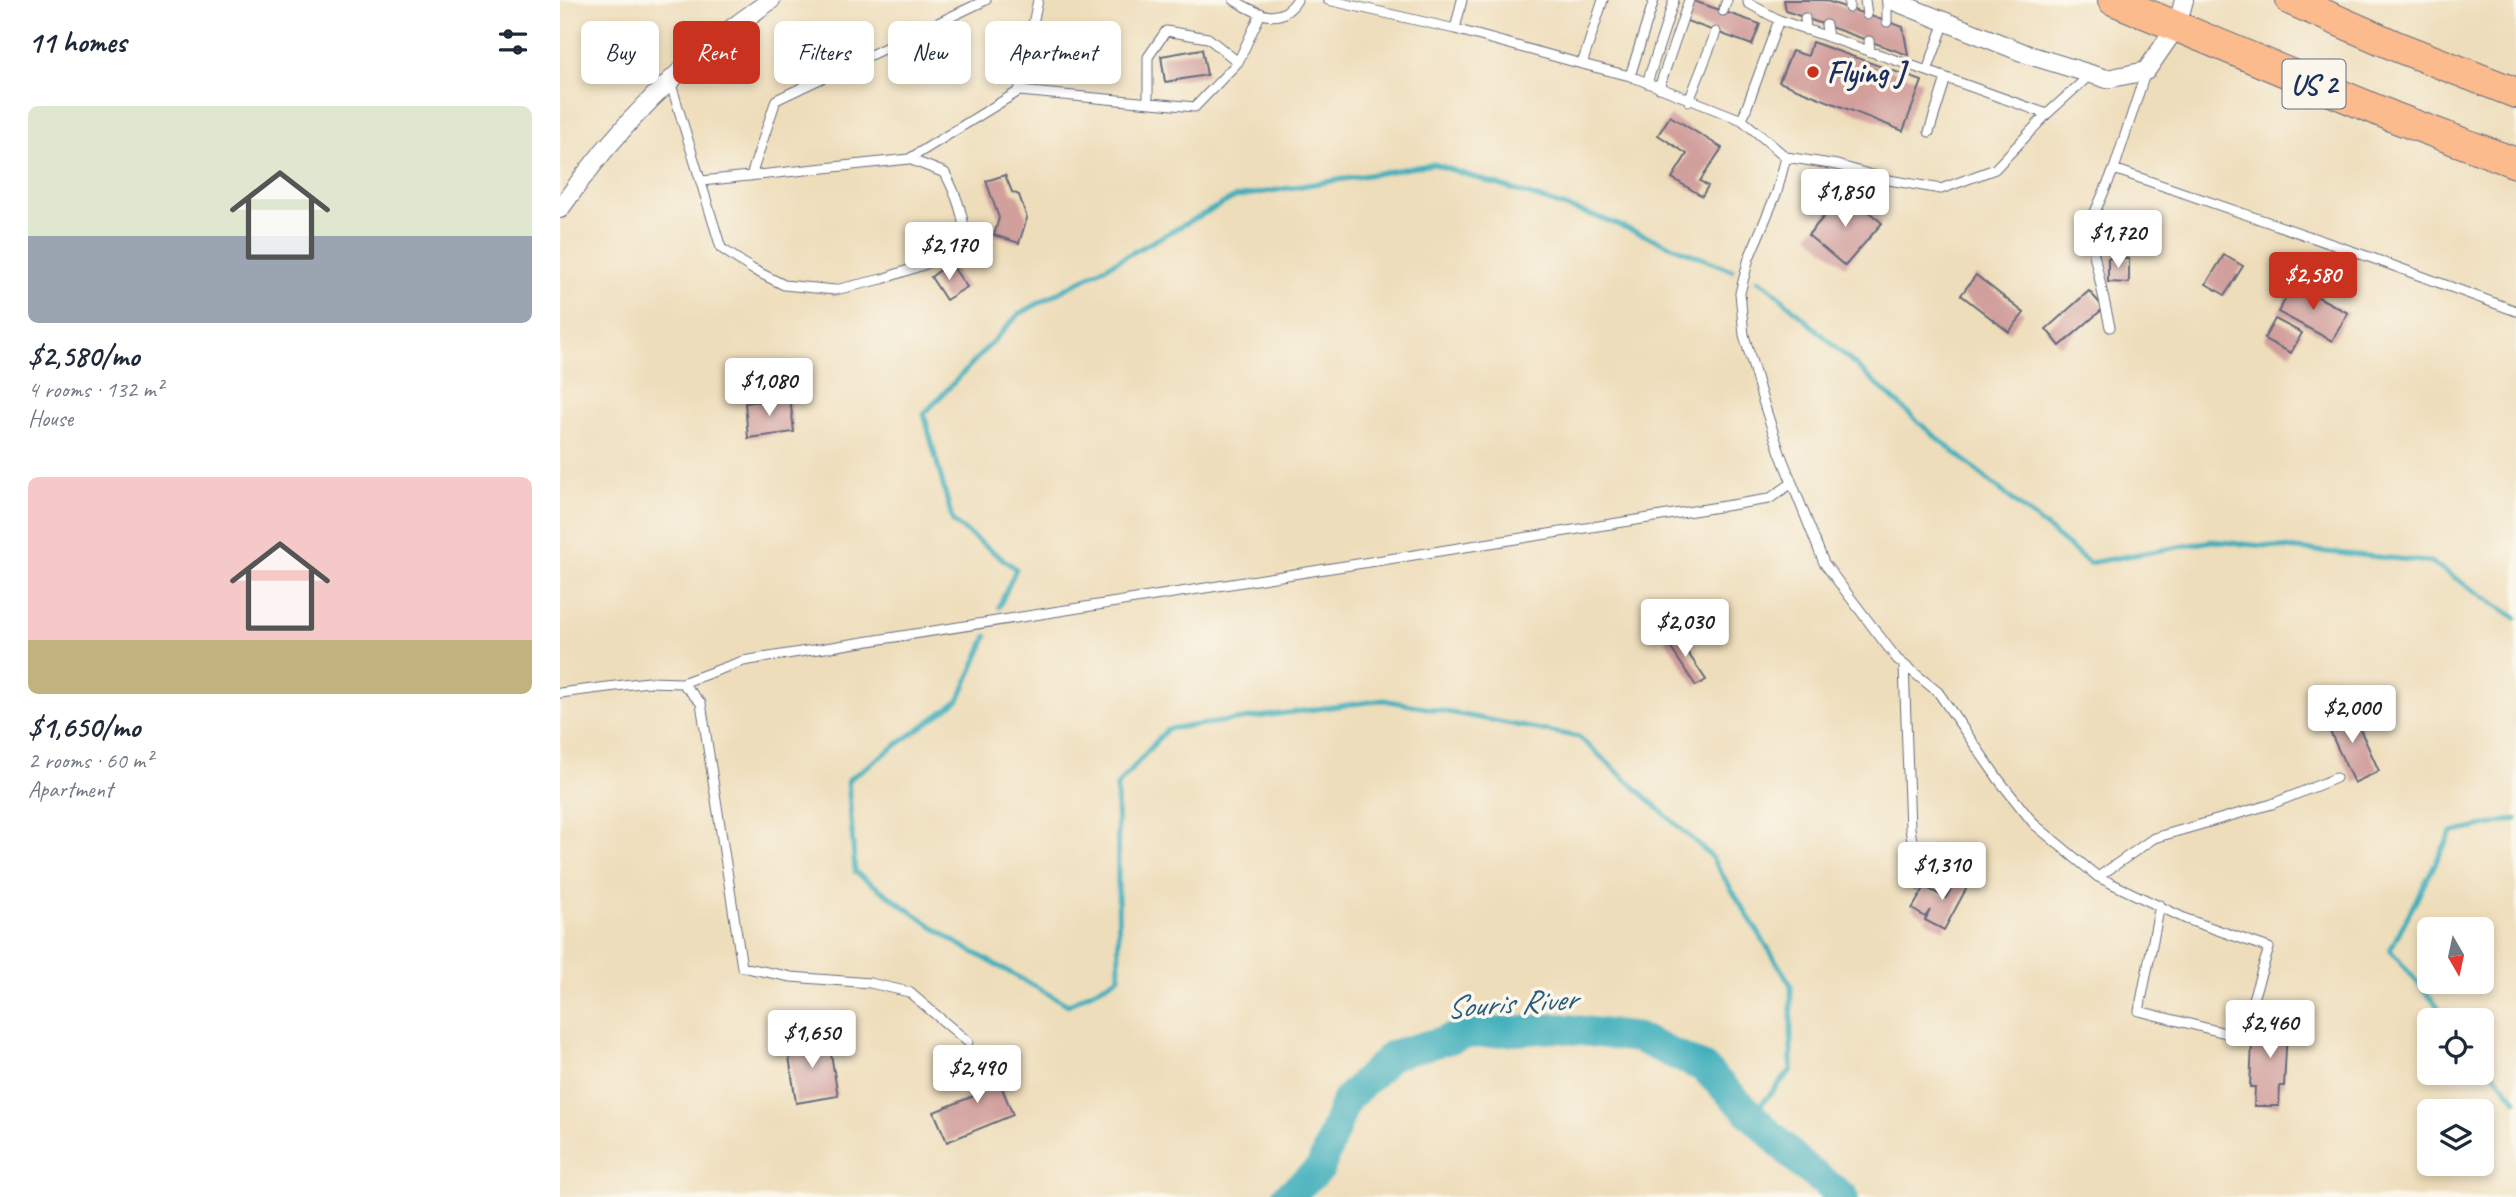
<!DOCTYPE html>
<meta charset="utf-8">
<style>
:root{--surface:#fff;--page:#f2f2f3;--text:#1f2937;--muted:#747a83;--accent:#c8321e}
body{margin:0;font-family:Caveat,sans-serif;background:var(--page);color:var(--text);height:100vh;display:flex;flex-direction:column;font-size:26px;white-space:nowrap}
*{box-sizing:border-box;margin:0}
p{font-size:23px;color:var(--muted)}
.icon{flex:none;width:38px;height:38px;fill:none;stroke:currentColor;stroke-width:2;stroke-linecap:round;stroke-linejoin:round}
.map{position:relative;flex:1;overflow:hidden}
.side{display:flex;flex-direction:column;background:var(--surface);width:560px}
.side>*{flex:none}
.hud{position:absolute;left:21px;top:21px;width:665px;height:63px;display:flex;gap:14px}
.needle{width:46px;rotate:171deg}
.tools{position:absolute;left:1857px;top:917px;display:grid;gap:14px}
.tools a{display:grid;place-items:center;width:77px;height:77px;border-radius:10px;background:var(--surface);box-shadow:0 4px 10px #0003;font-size:35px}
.price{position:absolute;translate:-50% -60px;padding:0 16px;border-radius:7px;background:#fff;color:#222;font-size:23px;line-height:46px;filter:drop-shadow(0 2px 4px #0008)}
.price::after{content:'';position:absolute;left:50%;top:42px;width:21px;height:16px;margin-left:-10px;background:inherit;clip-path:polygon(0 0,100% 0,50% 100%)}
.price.on{background:var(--accent);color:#fff}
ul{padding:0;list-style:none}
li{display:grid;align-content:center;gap:14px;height:371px;padding:0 28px}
li span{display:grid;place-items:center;height:217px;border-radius:10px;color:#555}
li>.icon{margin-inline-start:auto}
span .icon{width:126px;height:126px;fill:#fffc;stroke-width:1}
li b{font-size:30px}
h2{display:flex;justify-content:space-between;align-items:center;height:84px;padding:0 28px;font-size:30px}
.pill{padding:0 24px;border-radius:10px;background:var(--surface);box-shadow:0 4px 10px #0003;font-size:24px;line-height:63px}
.pill.on{background:var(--accent);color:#fff}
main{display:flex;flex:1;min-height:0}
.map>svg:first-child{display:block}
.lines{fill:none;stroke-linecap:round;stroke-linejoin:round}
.stream{stroke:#40afbb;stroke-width:5}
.river{stroke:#40afbb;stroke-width:30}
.building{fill:#d19f9c}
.service-casing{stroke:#656c7e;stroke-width:11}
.minor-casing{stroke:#656c7e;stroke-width:20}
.trunk-casing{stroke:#656c7e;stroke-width:32}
.service{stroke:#fff;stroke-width:9}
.minor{stroke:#fff;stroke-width:18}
.trunk{stroke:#fbbb8d;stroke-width:30}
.poi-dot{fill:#c8321e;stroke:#fbf7ec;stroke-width:2.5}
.labels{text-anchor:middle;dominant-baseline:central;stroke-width:7;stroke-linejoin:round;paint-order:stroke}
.shield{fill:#fbf7ec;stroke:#5e6b89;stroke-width:2}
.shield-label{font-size:28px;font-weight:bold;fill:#1b2f5e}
.poi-label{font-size:30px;font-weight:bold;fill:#1b2f5e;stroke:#fbf7ec;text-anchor:start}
.water-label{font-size:32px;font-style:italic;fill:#285c7f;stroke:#fbf7ec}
</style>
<main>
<section class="side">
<h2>11 homes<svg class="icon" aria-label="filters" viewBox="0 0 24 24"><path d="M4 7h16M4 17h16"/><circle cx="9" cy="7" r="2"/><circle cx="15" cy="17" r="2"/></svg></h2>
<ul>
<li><span style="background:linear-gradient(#dfe7d0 60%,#9aa5b1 0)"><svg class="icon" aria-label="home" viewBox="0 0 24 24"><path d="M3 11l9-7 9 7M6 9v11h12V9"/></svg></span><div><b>$2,580/mo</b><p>4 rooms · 132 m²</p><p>House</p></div></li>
<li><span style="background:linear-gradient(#f6c9c9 75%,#c2b280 0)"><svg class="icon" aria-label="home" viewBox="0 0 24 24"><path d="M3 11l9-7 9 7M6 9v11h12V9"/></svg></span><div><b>$1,650/mo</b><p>2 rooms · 60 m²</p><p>Apartment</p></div></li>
</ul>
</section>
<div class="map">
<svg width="1956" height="1197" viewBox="0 0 1956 1197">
<rect width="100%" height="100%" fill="#fbf7ec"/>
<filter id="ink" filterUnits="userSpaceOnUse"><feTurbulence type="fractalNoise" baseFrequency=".0143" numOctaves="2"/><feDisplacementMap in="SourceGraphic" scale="14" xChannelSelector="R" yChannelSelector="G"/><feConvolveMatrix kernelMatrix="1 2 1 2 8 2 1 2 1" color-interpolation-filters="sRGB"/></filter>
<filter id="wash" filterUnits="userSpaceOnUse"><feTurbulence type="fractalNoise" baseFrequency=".00686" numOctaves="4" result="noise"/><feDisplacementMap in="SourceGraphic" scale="28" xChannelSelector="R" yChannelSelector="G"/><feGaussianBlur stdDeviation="1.57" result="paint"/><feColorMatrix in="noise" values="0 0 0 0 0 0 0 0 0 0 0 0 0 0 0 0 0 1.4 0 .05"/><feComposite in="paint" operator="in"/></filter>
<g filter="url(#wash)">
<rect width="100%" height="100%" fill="#eeddba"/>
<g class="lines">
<path class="stream" d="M1198,280L1207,285L1364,427L1529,563L1652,541L1871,562L1956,618
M439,607L456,569L393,522L364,414L459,314L675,197L874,164L1046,220L1172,270
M427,636L399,700L288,780L295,872L395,942L508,1005L559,977L557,786L607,729L824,700L1019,737L1150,855L1231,985V1070L1192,1115
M1889,1020L1830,950L1891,833L1956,819
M1922,1059L1956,1100"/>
<path class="river" d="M726,1197L760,1169L786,1100L832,1055L908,1034L999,1028L1078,1038L1144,1068L1243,1166L1284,1197"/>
</g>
<g id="blocks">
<path class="building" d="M1131,0L1200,24L1192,45L1124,20Z
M1224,0H1264L1343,27L1348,55L1226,11Z
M1252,42L1362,81L1343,131L1219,82L1232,51L1248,56Z
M642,49L647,75L605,82L601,56Z
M1110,116L1162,148L1140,181L1148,186L1142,196L1112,178L1127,154L1098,135Z
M445,175L452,192L459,195L467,218L459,243L434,235L439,218L426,181Z
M1285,192L1322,223L1285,266L1248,235Z
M1664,255L1683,266L1665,295L1646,284Z
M1548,258L1569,259V283L1548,282Z
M390,263L407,287L386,300L371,277Z
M1416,275L1464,313L1449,332L1401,295Z
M1734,284L1788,313L1772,341L1718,312Z
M1529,291L1544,308L1500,346L1486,329Z
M1715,319L1742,333L1731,353L1704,339Z
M230,398L234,432L188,438L185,403Z
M1114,632L1146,680L1136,686L1104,638Z
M1790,707L1819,771L1794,783L1764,719Z
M1401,870L1412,878L1384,930L1365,920L1370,910L1365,917L1352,909L1365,887L1386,898Z
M1705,1011L1728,1012L1724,1086H1720L1719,1106H1694L1695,1087H1690L1692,1043H1703Z
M268,1036L278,1096L236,1103L227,1043Z
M439,1062L450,1086L442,1088L453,1115L387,1142L374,1112L416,1095L408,1075Z"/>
</g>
</g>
<g filter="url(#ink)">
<use href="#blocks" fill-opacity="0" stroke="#656c7e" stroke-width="2"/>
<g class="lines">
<defs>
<path id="service" d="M674,0C697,14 720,27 737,0
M768,0L895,29L902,0
M1188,0V3L1219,20L1367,71L1385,22
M1305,0L1307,15
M1327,0V22
M1289,8V0
M1163,11L1167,0
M1245,18L1246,30
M1219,20L1182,120L1226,157
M1266,25L1268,37
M895,29L1022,64L1043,0
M1309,41L1310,52
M1022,64L1070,76L1094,0
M1367,71L1487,114
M1531,74L1487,114L1435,169L1381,189L1329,180L1277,165L1226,157L1217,192L1189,258L1180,293L1184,335L1203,401L1220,453L1264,563L1337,659L1378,692L1439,780L1474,824L1538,877L1594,838L1712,804L1776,778
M1070,76L1182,120
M110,81L161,248L192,269L224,285L275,290L322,279L366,264L406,243C404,216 397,196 385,173L349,159L142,181
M1087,83L1114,0
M1099,88L1129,0
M459,91L478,0
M1129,101L1156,32
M588,102V57L606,31L648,38L678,62
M1369,132L1386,78
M349,159L459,91L635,107L678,62L701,13
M1554,169L1812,258L1956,311
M191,176L216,100L426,0
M1550,327L1532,245L1535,212L1554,169L1586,71
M1344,665L1350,829L1360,886
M122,683L183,661L1209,499L1232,483
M0,693L88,682L122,683L141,703L182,967L231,977L310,983L349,992L408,1042
M1538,877L1626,919L1709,948L1681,1037L1579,1011L1600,905"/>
<path id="minor" d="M1331,0L1469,55L1547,79L1586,71L1617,26L1624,0
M0,209C56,127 129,56 211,0"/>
<path id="trunk" d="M1553,0L1836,118L1956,163
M1731,0L1838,47L1956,93"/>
</defs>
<use href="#service" class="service-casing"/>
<use href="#minor" class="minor-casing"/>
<use href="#trunk" class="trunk-casing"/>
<use href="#service" class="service"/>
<use href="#minor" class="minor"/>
<use href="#trunk" class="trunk"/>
</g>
</g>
<circle class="poi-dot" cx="1253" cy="72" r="7"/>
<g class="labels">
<rect class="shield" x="1722.5" y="59.5" width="63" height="49" rx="5"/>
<g class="shield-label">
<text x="1754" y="84">US 2</text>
</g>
<g class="poi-label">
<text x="1267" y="72">Flying J</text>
</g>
<g class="water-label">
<text transform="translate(951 1003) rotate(-4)">Souris River</text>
</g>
</g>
</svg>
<div class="tools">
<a><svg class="needle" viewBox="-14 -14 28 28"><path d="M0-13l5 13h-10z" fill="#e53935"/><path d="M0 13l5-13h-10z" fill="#747a83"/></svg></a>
<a><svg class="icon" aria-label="locate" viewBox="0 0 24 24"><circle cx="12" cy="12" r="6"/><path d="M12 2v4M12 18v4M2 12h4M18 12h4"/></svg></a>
<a><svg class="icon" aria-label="layers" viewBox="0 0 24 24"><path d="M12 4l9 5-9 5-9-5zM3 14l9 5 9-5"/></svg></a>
</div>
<b class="price" style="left:1285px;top:229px">$1,850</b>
<b class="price" style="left:1558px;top:270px">$1,720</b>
<b class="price" style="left:389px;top:282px">$2,170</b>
<b class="price on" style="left:1753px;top:312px">$2,580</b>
<b class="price" style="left:209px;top:418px">$1,080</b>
<b class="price" style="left:1125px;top:659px">$2,030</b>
<b class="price" style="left:1792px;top:745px">$2,000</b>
<b class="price" style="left:1382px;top:902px">$1,310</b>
<b class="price" style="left:1710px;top:1060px">$2,460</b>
<b class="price" style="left:252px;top:1070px">$1,650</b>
<b class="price" style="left:417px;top:1105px">$2,490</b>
<div class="hud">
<a class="pill">Buy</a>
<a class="pill on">Rent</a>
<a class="pill">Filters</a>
<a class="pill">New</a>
<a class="pill">Apartment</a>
</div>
</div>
</main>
